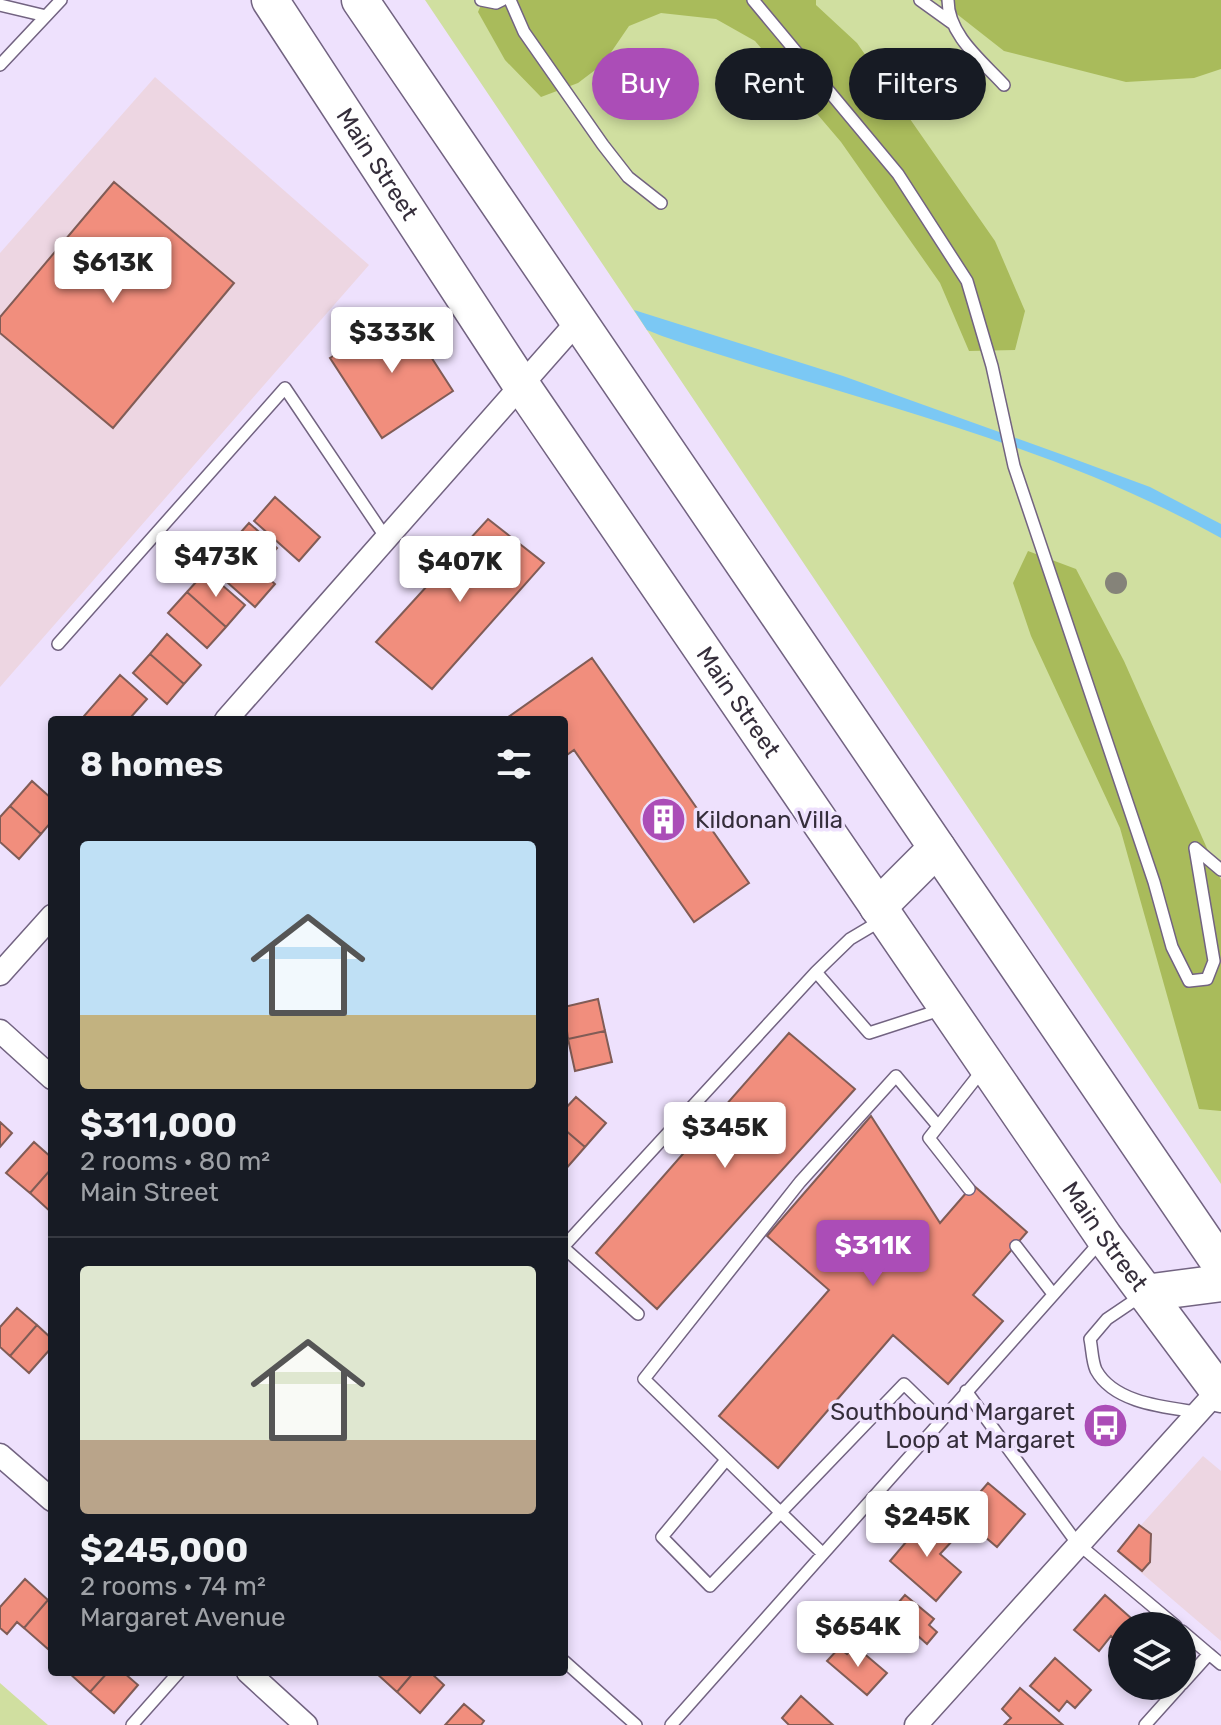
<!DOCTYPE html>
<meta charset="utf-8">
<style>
:root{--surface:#171b24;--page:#20242c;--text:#f1f3f6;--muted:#9ea1a6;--line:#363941;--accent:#ab4db7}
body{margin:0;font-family:Rubik,sans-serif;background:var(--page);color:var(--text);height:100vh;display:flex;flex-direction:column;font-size:30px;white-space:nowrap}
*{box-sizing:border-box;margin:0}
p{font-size:26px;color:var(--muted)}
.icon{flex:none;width:44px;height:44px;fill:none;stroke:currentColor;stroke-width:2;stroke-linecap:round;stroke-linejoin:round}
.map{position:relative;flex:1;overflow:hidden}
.side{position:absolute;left:48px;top:716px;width:520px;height:960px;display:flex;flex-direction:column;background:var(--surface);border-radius:8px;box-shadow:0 4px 12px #0003}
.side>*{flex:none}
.top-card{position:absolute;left:592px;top:48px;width:508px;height:72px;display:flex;gap:16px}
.fabs{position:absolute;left:1108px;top:1612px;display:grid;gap:16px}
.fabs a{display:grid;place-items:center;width:88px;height:88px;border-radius:50%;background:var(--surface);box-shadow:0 4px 12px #0003;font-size:40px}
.price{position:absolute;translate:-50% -68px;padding:0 18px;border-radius:8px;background:#fff;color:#222;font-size:26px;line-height:52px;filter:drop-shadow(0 2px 4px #0008)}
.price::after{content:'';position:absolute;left:50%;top:48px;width:24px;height:18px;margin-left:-12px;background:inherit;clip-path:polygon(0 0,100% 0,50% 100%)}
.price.active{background:var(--accent);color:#fff}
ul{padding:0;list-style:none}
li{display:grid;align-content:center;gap:16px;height:424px;padding:0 32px}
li+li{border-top:2px solid var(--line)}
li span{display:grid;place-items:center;height:248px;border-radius:8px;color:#555}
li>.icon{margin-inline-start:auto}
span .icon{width:144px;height:144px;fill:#fffc;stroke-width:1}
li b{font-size:34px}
h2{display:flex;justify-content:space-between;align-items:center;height:96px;padding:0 32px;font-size:34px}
.chip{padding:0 28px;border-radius:36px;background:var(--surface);box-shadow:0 4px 12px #0003;font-size:28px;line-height:72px}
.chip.active{background:var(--accent);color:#fff}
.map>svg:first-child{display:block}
.commercial{fill:#edd6e2}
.green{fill:#d0dfa0}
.forest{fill:#a9bb5b}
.water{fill:#7bc8f4}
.building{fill:#f18e7d;stroke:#815c56;stroke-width:2}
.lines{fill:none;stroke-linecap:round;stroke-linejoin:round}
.service-casing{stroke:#726381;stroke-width:14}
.minor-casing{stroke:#726381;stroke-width:25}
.primary-casing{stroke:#726381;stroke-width:39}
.service{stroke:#fff;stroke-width:11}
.minor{stroke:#fff;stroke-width:22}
.primary{stroke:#fff;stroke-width:36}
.tree{fill:#858379}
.labels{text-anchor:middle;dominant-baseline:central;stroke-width:7;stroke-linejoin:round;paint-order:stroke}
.street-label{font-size:24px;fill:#352e3b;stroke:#eee1fd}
.poi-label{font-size:24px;fill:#352e3b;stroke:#eee1fd;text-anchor:start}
</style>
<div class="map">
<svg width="1221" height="1725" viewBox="0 0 1221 1725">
<rect width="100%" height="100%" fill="#eee1fd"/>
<path class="commercial" d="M155,77L369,265L0,687V253Z
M1203,1456L1221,1471V1641L1117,1552Z"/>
<path class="green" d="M425,0H1221V1184Z
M0,1683L48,1725H0Z"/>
<path class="forest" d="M483,0H816V5L857,43L995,241L1025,311L1015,350L969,351L940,283L841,142L755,41L716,19L661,13L629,26L603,64L578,83L541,97L505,60L478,12Z
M939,0H1221V69L1194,78L1126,82L1004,51Z
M1028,551L1076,569L1124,661L1221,880V1111L1199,1109L1120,828L1031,636L1013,583Z"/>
<path class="water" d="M634,310L843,376L1066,456L1150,487L1221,524V538C1048,441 849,399 662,336L647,330Z"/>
<path class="building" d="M114,182L234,283L113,428L0,333V317Z
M402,312L453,391L382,438L330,358Z
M275,497L320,537L299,561L254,521Z
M488,519L544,563L432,689L376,642Z
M249,523L277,548L258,569L275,584L255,607L210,567Z
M206,571L245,605L226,627L187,592Z
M187,592L226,627L207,648L168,613Z
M167,634L201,665L184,684L150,654Z
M150,654L184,684L167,704L133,673Z
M592,658L749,883L694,922L574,750L564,757V720H504Z
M120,675L147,699L131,717L134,720H89L84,716Z
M32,781L52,799V821L41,834L10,806Z
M10,806L41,834L19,859L0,842V817Z
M598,999L605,1031L568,1039L564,1007Z
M605,1031L612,1062L575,1071L568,1039Z
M789,1033L855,1089L657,1309L596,1253Z
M576,1097L606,1123L585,1147L564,1129V1110Z
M871,1116L940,1223L973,1185L1027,1232L973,1295L1003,1321L948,1384L893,1335L778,1468L719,1416L829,1290L767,1236Z
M0,1122L12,1133L0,1147Z
M564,1129L585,1147L564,1171Z
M34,1142L52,1158V1168L30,1193L6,1173Z
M52,1168V1213L30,1193Z
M17,1308L37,1325L10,1356L0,1347V1327Z
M37,1325L52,1339V1347L29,1373L10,1356Z
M988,1483L1025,1514L997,1547L966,1521L974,1510L969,1505Z
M928,1516L954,1539L940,1554L961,1572L936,1601L890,1561Z
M1139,1525L1151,1534L1150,1562L1142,1571L1118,1551Z
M25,1579L48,1600L24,1628L17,1622L7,1634L0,1628V1607Z
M905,1595L934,1619L929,1625L937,1632L927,1644L918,1636L914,1641L886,1617Z
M1105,1595L1140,1626H1122V1646L1111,1636L1099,1651L1074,1630Z
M48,1600L52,1604V1644L48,1649L24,1628Z
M854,1645L887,1673L867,1695L827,1661L839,1648L847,1654Z
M1055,1658L1091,1690L1075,1708L1067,1701L1059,1711L1030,1686Z
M68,1672H108L90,1692Z
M108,1672H123L138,1685L114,1713L90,1692Z
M375,1672H414L397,1692Z
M414,1672H430L444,1685L420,1713L397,1692Z
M1020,1688L1063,1725H1004L1011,1718L1002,1709Z
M801,1696L833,1725H789L782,1718Z
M464,1704L484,1721L481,1725H445Z"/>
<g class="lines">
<defs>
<path id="service" d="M481,0L496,3L502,0
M510,0L524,32L603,145L628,177L661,203
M753,0L898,174L967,281L992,366L1014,466L1154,882L1172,947L1189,981L1207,979L1214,961L1195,848L1221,870
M920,0L952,23
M948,0C948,35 982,61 1004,85
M0,5L46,16
M0,65L61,0
M58,644L285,388L386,538
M816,972L869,1033L943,1009
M969,1189L929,1138L984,1068
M564,1246L816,972L850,939L882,920
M1016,1246L1053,1294
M564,1248L638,1314
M1141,1296L1107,1319L1090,1339C1092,1348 1092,1361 1096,1370C1114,1403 1164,1407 1197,1412
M966,1391L1077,1543L1176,1626
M726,1460L662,1537L710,1586L904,1384L941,1420
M821,1552L644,1379L800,1182L896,1076L938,1126
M1182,1631L1209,1654
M564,1661L636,1725
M1182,1684L1209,1654L1221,1664
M132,1725L179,1672
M671,1725L1101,1241
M1145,1725L1180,1686"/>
<path id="minor" d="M226,720L578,321
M0,974L52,916
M0,1031L52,1078
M0,1455L52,1500
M248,1672L306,1725
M916,1725L1221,1387"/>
<g id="primary">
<path id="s1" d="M270,0L522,386L1104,1237L1221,1394"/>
<path d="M360,0L1221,1265"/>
<path d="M878,907L937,848"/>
<path d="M1145,1293L1221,1283"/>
</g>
</defs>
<use href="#service" class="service-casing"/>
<use href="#minor" class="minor-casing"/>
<use href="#primary" class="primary-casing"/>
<use href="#service" class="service"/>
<use href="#minor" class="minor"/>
<use href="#primary" class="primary"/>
</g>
<circle class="tree" cx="1116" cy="583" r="11"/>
<defs>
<symbol id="building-disc" viewBox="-11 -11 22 22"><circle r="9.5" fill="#ab4db7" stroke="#eee1fd"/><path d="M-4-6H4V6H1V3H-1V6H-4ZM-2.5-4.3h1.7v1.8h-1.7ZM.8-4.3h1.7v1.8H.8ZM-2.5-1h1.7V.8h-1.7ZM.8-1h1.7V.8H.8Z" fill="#fff"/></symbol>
<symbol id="bus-disc" viewBox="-11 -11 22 22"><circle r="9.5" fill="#ab4db7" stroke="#eee1fd"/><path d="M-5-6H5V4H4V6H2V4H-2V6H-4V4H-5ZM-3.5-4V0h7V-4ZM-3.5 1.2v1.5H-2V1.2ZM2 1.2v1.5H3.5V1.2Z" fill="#fff"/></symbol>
</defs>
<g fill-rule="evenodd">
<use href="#building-disc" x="638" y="794" width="51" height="51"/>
<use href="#bus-disc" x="1080" y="1400" width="51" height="51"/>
</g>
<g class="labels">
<g class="street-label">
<text stroke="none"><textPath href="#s1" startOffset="196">Main Street</textPath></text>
<text stroke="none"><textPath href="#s1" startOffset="844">Main Street</textPath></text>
<text stroke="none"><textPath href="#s1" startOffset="1492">Main Street</textPath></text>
</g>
<g class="poi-label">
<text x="695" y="820">Kildonan Villa</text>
<text x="1075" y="1412" text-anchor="end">Southbound Margaret<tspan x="1075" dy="28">Loop at Margaret</tspan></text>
</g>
</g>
</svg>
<div class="fabs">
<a><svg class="icon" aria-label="layers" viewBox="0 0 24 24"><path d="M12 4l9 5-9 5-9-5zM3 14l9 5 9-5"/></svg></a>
</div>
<b class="price" style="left:113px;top:305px">$613K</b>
<b class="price" style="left:392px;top:375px">$333K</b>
<b class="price" style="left:216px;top:599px">$473K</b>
<b class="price" style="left:460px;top:604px">$407K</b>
<b class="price" style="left:725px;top:1170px">$345K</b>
<b class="price active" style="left:873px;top:1288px">$311K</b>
<b class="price" style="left:927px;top:1559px">$245K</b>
<b class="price" style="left:858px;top:1669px">$654K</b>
<div class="top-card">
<a class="chip active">Buy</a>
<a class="chip">Rent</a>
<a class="chip">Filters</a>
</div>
<section class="side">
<h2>8 homes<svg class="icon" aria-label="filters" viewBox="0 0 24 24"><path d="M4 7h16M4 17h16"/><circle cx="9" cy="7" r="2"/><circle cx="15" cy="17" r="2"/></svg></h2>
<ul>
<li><span style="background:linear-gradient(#bfe0f5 70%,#c2b280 0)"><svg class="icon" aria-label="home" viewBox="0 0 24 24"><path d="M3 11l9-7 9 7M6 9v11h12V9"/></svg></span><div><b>$311,000</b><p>2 rooms · 80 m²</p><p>Main Street</p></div></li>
<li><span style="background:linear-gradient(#dfe7d0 70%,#b9a48a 0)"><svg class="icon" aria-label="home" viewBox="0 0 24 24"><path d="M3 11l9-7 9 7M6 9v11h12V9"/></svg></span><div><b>$245,000</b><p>2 rooms · 74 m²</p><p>Margaret Avenue</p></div></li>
</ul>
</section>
</div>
